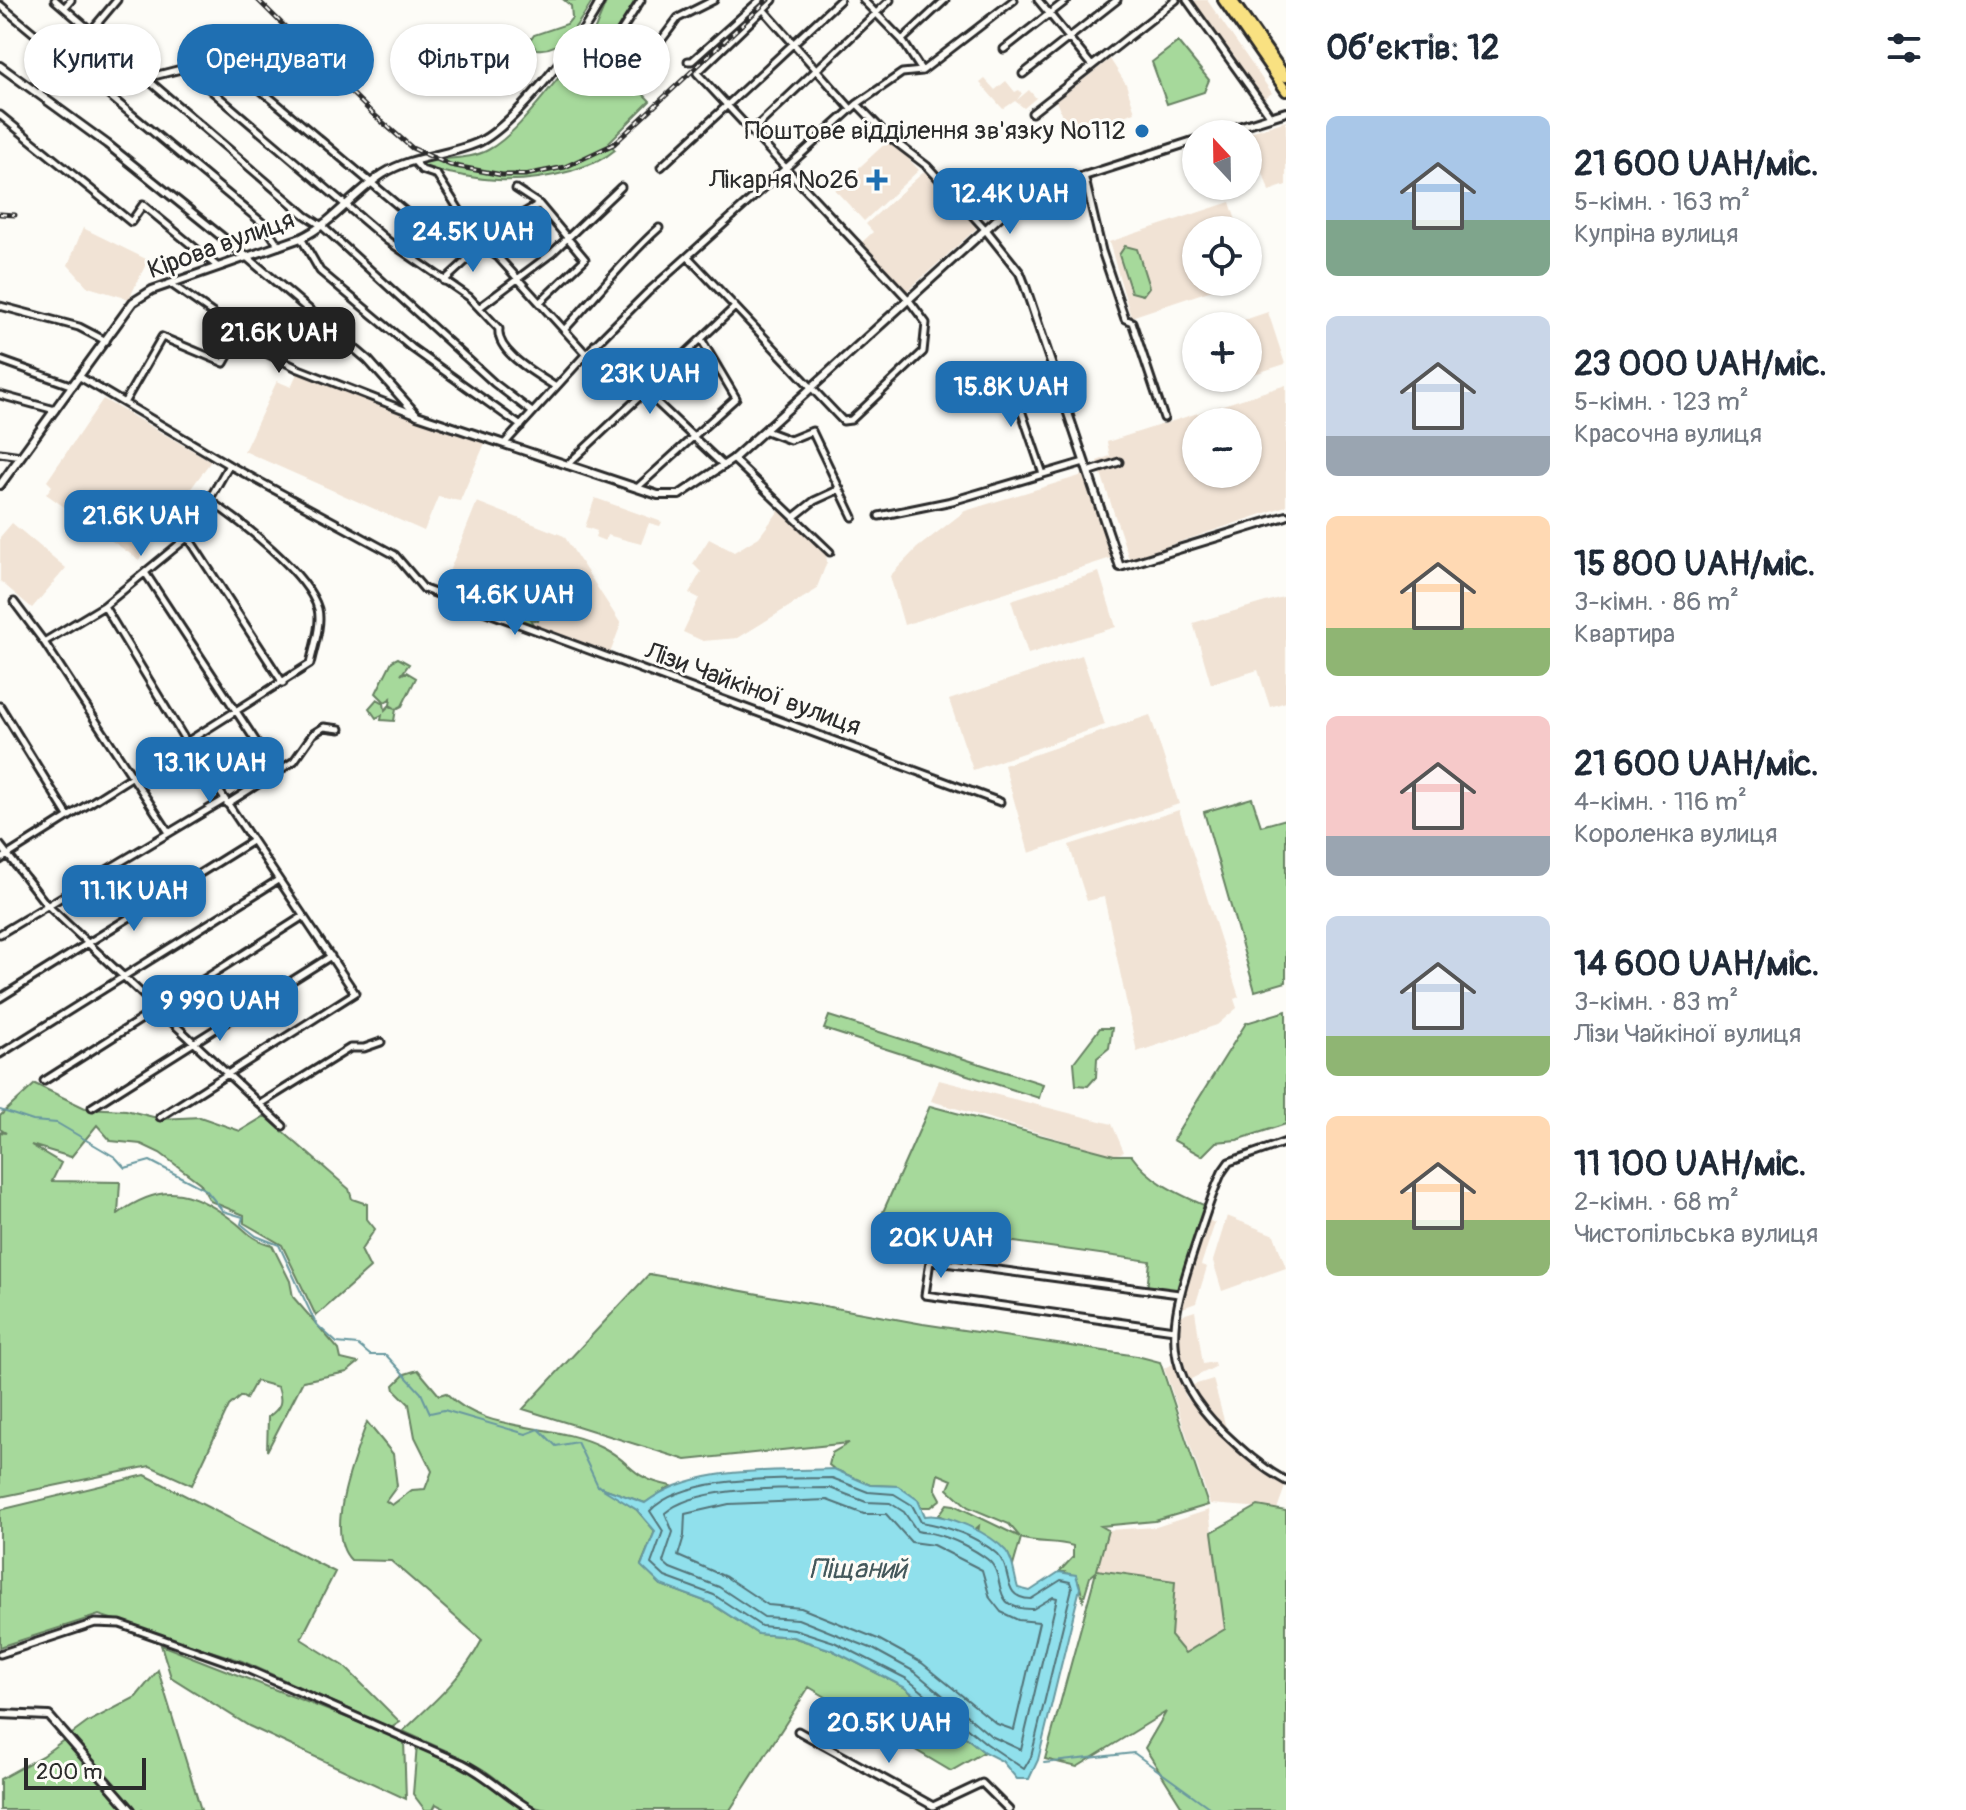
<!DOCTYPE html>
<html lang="uk">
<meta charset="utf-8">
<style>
:root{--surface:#fff;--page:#f2f2f3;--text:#1f2937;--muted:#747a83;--accent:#1f6fb2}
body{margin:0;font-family:Pangolin,sans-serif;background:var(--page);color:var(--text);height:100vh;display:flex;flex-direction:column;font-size:30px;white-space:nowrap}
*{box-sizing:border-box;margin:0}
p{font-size:26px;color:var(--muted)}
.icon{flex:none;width:44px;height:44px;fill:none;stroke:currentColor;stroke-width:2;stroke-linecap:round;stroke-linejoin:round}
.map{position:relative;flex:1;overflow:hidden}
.sheet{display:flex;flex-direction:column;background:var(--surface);width:680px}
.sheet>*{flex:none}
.guide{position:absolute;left:24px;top:24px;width:760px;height:72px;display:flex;gap:16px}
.needle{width:52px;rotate:338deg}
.tools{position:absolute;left:1182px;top:120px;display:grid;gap:16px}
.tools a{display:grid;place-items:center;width:80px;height:80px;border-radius:50%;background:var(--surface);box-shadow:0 2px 6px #0004;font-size:40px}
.scale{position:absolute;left:24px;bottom:20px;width:122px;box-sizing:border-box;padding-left:8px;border:4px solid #2b2b2b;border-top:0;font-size:22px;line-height:28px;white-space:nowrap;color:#2b2b2b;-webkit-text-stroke:6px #fdfcf7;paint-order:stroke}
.price{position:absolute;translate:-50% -68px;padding:0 18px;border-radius:16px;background:var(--accent);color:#fff;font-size:26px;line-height:52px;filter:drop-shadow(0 2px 4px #0008)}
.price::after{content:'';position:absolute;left:50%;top:48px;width:24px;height:18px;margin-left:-12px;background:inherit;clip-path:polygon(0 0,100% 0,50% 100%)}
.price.on{background:#222;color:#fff}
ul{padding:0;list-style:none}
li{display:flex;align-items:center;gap:24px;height:200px;padding:0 40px}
li span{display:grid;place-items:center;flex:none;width:224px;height:160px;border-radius:12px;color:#555}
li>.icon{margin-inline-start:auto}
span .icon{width:96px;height:96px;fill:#fffc;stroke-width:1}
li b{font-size:34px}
h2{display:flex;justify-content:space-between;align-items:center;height:96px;padding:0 40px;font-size:34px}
.chip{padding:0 28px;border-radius:36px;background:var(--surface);box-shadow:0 2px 6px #0004;font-size:28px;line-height:72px}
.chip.on{background:var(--accent);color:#fff}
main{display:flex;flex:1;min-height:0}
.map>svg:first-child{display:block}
.built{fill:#f1e3d5;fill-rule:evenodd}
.green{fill:#a6d99b;stroke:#688263;stroke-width:2}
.water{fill:#90e0ec;stroke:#68989f;stroke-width:2}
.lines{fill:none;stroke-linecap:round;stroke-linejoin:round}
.shore{stroke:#537378;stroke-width:2}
.stream{stroke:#68989f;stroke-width:2}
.minor-casing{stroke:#2b2b2b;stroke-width:11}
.tertiary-casing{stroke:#2b2b2b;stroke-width:12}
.secondary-casing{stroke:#2b2b2b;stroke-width:12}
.primary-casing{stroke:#2b2b2b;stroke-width:14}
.minor{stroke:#fdfcf7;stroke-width:5}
.tertiary{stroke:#fdfcf7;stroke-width:6}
.secondary{stroke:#fdfcf7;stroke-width:6}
.primary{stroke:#f9e181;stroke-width:8}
.rail-casing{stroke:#2b2b2b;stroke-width:5}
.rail{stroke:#fdfcf7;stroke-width:2;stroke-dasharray:6;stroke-linecap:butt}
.poi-dot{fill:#1f6fb2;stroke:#fdfcf7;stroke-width:3}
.labels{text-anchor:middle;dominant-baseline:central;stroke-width:6;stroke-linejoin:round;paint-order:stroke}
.poi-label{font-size:26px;fill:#2b2b2b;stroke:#fdfcf7;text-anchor:end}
.street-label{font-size:26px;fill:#2b2b2b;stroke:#fdfcf7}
.water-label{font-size:28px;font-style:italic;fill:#44585b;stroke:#fdfcf7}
</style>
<main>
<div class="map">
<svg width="1286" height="1810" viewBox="0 0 1286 1810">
<rect width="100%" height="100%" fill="#fdfcf7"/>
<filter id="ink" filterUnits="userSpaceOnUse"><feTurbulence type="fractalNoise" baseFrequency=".0125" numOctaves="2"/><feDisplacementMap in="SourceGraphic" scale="16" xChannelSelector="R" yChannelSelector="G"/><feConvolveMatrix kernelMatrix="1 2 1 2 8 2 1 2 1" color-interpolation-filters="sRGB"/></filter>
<g filter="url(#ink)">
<path class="built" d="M1196,0H1207L1272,93L1262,100L1193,2Z
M1110,59L1126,84L1135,112L1070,135L1056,101Z
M985,79L995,90L1006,81L1015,92L1019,90L1022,93L1017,100L1029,90L1036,98L1024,108L1015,101L1003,109L980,83Z
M1286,121V185L1269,191L1250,132Z
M890,139L919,170L864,221L835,190Z
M926,170L977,228L904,294L860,244L873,232L866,224Z
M1230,202L1239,230H1196V282H1236L1131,317L1109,242Z
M83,228L148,260L129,299L88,287L68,265Z
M1268,312L1285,364L1248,376V326H1226Z
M298,371L485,443L460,501L438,497L424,531L244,451L277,381L291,387Z
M1286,385V506L1129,559L1097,461L1110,456L1107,442ZM1196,422H1248V474H1196Z
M103,399L211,461L139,560L46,494L52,486L47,481Z
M1083,475L1111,558L904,625L890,576L917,548L965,511Z
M595,498L662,522L660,526L649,523L641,544L607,535L605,541L595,537L597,531L585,527Z
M477,502L564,536L621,624L609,656L441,592Z
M781,508L826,553L827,562L816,590L738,638L703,641L683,632L699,598L689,593L701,572L693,564L709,539L734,552L759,537Z
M12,523L66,568L32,608L0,581V537Z
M1099,572L1116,627L1028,654L1011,600Z
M1286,596V702L1270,707L1258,670L1211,684L1193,623Z
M1082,655L1105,725L973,770L949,700Z
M1150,715L1179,804L1029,853L1004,765Z
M1179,810L1239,997L1234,999L1237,1008L1217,1025L1137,1052L1104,897L1087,901L1069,845Z
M939,1080L1112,1124L1124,1152L1114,1155L931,1101Z
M1227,1216L1274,1235L1286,1268L1222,1291L1213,1261Z
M1208,1220L1215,1223L1201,1265L1207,1267L1196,1303L1180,1309Z
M1195,1311L1203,1364L1214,1362L1215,1367L1189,1380L1179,1349V1316Z
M1173,1364L1186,1397L1257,1469L1286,1484L1277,1509L1210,1504L1164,1368Z
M1213,1379L1226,1428L1205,1409L1190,1386Z
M1209,1510L1225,1630L1185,1653L1097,1570L1108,1530L1156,1527Z"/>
<path class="green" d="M564,0H593C581,20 563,53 536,49L530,41L534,35L567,24L572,18L571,6Z
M607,0H638L608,46L592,36Z
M1178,42L1209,80L1204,92L1167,104L1152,62Z
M605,55L650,101L609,142L615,150C601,162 588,165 571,171C513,187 481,180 424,168L421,163C443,156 468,161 488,150C516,135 545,93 566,69L582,81Z
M1125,246L1137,249L1149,287L1143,295L1131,292L1119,255Z
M503,596L541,611L538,621L530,619L535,628L495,612Z
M398,658L409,664L401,675L406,672L416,678L402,706L396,709L394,721L381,720L382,715L376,718L369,708L377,699L384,703L385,710L389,706L395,708L390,705L391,698L385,702L376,693L392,661Z
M1252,798L1261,826L1286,819V982L1255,991L1204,812Z
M1286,1011V1124L1237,1140L1216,1142L1202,1156L1173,1140L1246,1023Z
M829,1016L1043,1084L1039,1098L824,1029Z
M1100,1028H1112L1109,1048L1097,1058L1096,1077L1088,1086L1076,1085L1074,1062Z
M35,1084L85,1108L126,1110L161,1119L200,1117L240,1131L265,1116L349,1189L352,1199L367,1204V1219L375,1229L361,1250L370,1268L316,1316L282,1245L244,1223V1215L210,1201L200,1183L160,1153L141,1144L111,1141L97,1125L71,1157L31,1145L61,1163L52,1181L120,1182L118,1214C160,1183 189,1188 231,1219C248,1231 249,1239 272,1245L290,1281L293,1297L339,1350L341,1359L358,1363L347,1372L303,1381L267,1451L268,1417C281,1408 283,1402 278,1387L256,1381L246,1399L241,1396L229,1406L192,1485L150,1466L0,1497V1132L6,1133L0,1129V1116Z
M930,1106L1114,1155H1131C1150,1182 1179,1194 1208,1207L1179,1294L1147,1291L1150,1261L935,1231L883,1212Z
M649,1274L923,1324L1137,1356L1160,1362L1208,1505L1155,1521L1101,1526L1108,1530L1097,1570L1175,1581L1171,1636L1185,1653L1225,1629L1212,1532L1258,1506L1286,1511V1810H1184L1145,1748L1166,1712L1077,1767L1045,1759L1096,1572L1090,1577L1083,1600L1079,1582L1065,1572H1059L1073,1557V1546C1055,1540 1038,1544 1021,1538L1013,1566L1008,1554L978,1533L979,1526L973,1531L939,1515L947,1504L954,1505L1020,1537L1009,1524L968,1507L948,1489L952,1480L938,1474L935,1488L941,1499L931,1507H922L897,1486L870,1485L834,1469L829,1465L832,1453L849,1443L686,1460L523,1409Z
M418,1370L439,1395L446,1393C486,1435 552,1421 602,1447C634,1463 629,1478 671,1486L645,1503L603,1488L637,1510L655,1531L641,1565L661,1585L710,1603L758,1634L792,1637L832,1650L904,1687L984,1752L951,1771L809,1687L730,1810H548C520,1807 506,1783 484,1770C459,1754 429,1744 403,1731C432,1704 464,1676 482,1640L391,1561L351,1560C323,1533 356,1454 367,1422L393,1454L397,1486L386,1501L392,1505L412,1490L425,1489L432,1471L415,1437L409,1404L395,1390L394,1385L405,1374Z
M145,1475L335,1572L301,1639L344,1666L400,1722L391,1728L242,1661L99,1615L0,1647V1510Z
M161,1645L404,1740L406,1799L249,1726L171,1677Z
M158,1670L201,1810H0V1779L42,1756L88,1722L136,1697Z
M417,1745L482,1776L522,1810H447L436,1804L433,1810H425L413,1794Z"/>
<path class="water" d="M834,1469L870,1485L898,1486L918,1500L925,1516C946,1512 991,1534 1006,1551C1014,1561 1014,1576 1018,1588L1030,1591L1059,1572L1076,1575L1080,1588L1038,1760L1029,1779H1017L1002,1761L984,1752L904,1687L832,1650L793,1637L758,1634L710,1603L661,1585L641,1566L655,1531L637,1510L598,1486L645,1503C695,1464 774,1472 834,1469Z"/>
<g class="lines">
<path class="shore" d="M832,1478L868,1492L894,1494L912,1505L921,1522C946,1526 977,1536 997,1554C1014,1570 1000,1598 1031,1599L1061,1580L1070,1582L1072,1588L1031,1757L1024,1769L987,1744L907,1679L834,1642L794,1629L761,1626L714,1595L665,1577L651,1564L663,1531L650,1511C685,1474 784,1479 832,1478Z
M830,1488L866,1502L890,1503L904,1512L917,1531C923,1533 929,1532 935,1534C952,1538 974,1549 987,1559C1009,1576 987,1610 1033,1609L1053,1597L1057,1598L1021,1750L991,1736L915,1672L873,1649L798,1619L764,1617L719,1587L670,1568L663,1562L673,1532L665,1513C697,1484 788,1489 830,1488Z
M827,1500L864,1514H886L911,1542L933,1545L982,1570L990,1598L1001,1612L1018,1620L1039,1622L1014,1730L997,1724L922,1663L878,1639L801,1608L768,1605L726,1577L678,1556L684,1536L685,1514L729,1504Z"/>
<path class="stream" d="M0,1110L33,1121L57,1123L115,1157L125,1168L150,1161L206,1190L223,1211L243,1217L241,1224L256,1236L279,1245L316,1324L337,1343L358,1345L370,1355H386L421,1393L430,1413L444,1410L526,1434L539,1429L556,1446L577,1442L598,1486
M1044,1763L1134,1753L1213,1810"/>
<defs>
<path id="minor" d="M55,0L305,215L322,226L494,383L532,412
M863,0L902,40L922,71
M1038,0L1092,66
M1187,0L1271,117
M0,5L265,225L279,246
M65,7L71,0
M763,9L851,109
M199,38L432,234L468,259
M902,40L945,0
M1004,49L1067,0
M609,50L641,0
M688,61H692L760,0
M632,68L654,50L678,18L714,0
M922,71L1014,0
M1023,74L1117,0
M146,78L185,68L388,241L469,297L499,329C496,353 537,374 556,387
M38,94L117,0
M857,104L889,137L927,166L985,229
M1032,113L1176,0
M0,115L131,222L143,205L218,267
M752,131L890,0
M414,161L422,170L437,175L482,246L498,257L586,354
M661,167L840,0
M1084,175L1102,251L1125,319L1132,322L1164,418
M516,189L539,204L585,259L540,302
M301,238L320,271L412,348L521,426
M478,240L539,204
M689,258L843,421L851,420L923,352L926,323L908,299L697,73L773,0
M444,281L482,246
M171,284L241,333L254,347L299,369L417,415
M0,306L79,327L106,341
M480,307L552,253L621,187
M564,330C596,296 625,258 659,228
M595,344L724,466
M0,360L73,386
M1009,375L1043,474
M80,377L229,465L395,555L424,589L1000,802
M0,395L55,410
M124,403L162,337L224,363L241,333
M766,431L790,440L812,431L853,517
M504,444L586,354L647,293L857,104L902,73L922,71
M0,453L21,456
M733,459L830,552
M567,465L735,307
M1088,472L1119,462
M637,488L736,398L701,339
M879,516L952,501L1084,462
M794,517L814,501L840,489
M188,537L283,683
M146,574L257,743
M14,602L44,642L168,831
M104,606L187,743L355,993L160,1117
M44,642L104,606L188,537L229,465
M0,706L68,816
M227,804L294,761L313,734L324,727L340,729
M0,845L46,904L283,1126
M0,860L310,664C313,649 322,625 318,609C308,573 240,521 210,501
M0,934L224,800
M0,998L252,841
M0,1054L278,880
M44,1081L302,917
M260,1104L350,1048H364L381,1042
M92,1107L331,956
M1286,1142L1229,1162L1222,1172C1210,1198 1202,1226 1193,1253C1167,1330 1162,1371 1223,1432C1243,1451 1262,1468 1286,1481
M1174,1330L925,1295L930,1261L1179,1294
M0,1654L95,1623L120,1624L242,1667L462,1763C488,1776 507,1796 532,1810
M798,1731L933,1806L982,1783L1009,1810"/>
<path id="tertiary" d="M985,229L1020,273L1025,286L1120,567L1286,516
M0,1714L49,1716L131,1810"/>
<path id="secondary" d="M0,66L107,144L247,257L368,360L417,415L658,495H679L733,459L1007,210L1050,187L1196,140
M1216,134L1286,112
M0,485L133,302L152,290L301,238C333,223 354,193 383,174C411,156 447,156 477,143C513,127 584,37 601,0"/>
<path id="primary" d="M1223,0L1286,91
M1232,0L1286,77"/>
</defs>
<use href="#minor" class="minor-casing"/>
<use href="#tertiary" class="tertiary-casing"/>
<use href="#secondary" class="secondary-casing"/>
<use href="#primary" class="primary-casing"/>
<use href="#minor" class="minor"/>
<use href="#tertiary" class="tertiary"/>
<use href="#secondary" class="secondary"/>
<use href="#primary" class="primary"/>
<defs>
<path id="rail" d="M258,0L372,113L412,148L450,165L502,175H525L565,167L614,144L768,0
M0,214L15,215"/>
</defs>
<use href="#rail" class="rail-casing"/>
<use href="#rail" class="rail"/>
</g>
</g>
<g class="poi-dot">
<circle cx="1142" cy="131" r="8"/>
<path d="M873 168h8v8h8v8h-8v8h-8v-8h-8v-8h8z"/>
</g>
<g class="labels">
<g class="poi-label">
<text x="1126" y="131">Поштове відділення зв'язку №112</text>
<text x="859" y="180">Лікарня №26</text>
</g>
<g class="street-label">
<text transform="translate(221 245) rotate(-20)">Кірова вулиця</text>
<text transform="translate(753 689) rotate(20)">Лізи Чайкіної вулиця</text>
</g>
<g class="water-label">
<text x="858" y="1569">Піщаний</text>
</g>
</g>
</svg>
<div class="tools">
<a><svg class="needle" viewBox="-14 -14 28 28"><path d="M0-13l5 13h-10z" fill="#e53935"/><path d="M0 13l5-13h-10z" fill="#747a83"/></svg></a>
<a><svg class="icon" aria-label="locate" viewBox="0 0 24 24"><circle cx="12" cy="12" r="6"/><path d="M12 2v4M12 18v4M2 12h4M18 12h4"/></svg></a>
<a>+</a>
<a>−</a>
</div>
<div class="scale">200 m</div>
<b class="price" style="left:1010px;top:236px">12.4K UAH</b>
<b class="price" style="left:473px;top:274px">24.5K UAH</b>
<b class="price on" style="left:279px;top:375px">21.6K UAH</b>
<b class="price" style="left:650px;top:416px">23K UAH</b>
<b class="price" style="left:1011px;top:429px">15.8K UAH</b>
<b class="price" style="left:141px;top:558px">21.6K UAH</b>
<b class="price" style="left:515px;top:637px">14.6K UAH</b>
<b class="price" style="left:210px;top:805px">13.1K UAH</b>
<b class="price" style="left:134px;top:933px">11.1K UAH</b>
<b class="price" style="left:220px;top:1043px">9 990 UAH</b>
<b class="price" style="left:941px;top:1280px">20K UAH</b>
<b class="price" style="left:889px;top:1765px">20.5K UAH</b>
<div class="guide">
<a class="chip">Купити</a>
<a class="chip on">Орендувати</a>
<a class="chip">Фільтри</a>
<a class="chip">Нове</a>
</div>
</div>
<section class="sheet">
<h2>Об’єктів: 12<svg class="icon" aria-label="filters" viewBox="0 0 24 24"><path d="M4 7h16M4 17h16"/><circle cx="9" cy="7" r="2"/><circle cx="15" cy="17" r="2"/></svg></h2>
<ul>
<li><span style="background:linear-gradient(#a9c7e8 65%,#7fa58c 0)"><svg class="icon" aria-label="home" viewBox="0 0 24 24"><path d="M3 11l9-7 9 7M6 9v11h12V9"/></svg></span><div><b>21 600 UAH/міс.</b><p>5-кімн. · 163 m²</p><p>Купріна вулиця</p></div></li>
<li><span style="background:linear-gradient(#c9d6e8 75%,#9aa5b1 0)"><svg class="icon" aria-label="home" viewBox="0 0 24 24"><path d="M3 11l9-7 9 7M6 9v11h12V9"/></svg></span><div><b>23 000 UAH/міс.</b><p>5-кімн. · 123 m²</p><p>Красочна вулиця</p></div></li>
<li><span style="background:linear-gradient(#ffd9b3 70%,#8fb573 0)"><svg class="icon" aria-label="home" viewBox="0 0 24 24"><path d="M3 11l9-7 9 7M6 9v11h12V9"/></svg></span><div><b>15 800 UAH/міс.</b><p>3-кімн. · 86 m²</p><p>Квартира</p></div></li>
<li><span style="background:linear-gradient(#f6c9c9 75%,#9aa5b1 0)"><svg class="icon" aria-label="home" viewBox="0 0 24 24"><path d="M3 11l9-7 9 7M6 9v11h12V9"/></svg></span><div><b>21 600 UAH/міс.</b><p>4-кімн. · 116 m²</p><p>Короленка вулиця</p></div></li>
<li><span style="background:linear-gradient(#c9d6e8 75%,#8fb573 0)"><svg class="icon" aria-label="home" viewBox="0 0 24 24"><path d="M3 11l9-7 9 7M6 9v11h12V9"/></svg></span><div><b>14 600 UAH/міс.</b><p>3-кімн. · 83 m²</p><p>Лізи Чайкіної вулиця</p></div></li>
<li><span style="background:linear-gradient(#ffd9b3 65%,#8fb573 0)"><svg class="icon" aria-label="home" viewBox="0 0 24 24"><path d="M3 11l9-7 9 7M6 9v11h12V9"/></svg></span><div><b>11 100 UAH/міс.</b><p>2-кімн. · 68 m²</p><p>Чистопільська вулиця</p></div></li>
</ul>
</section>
</main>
